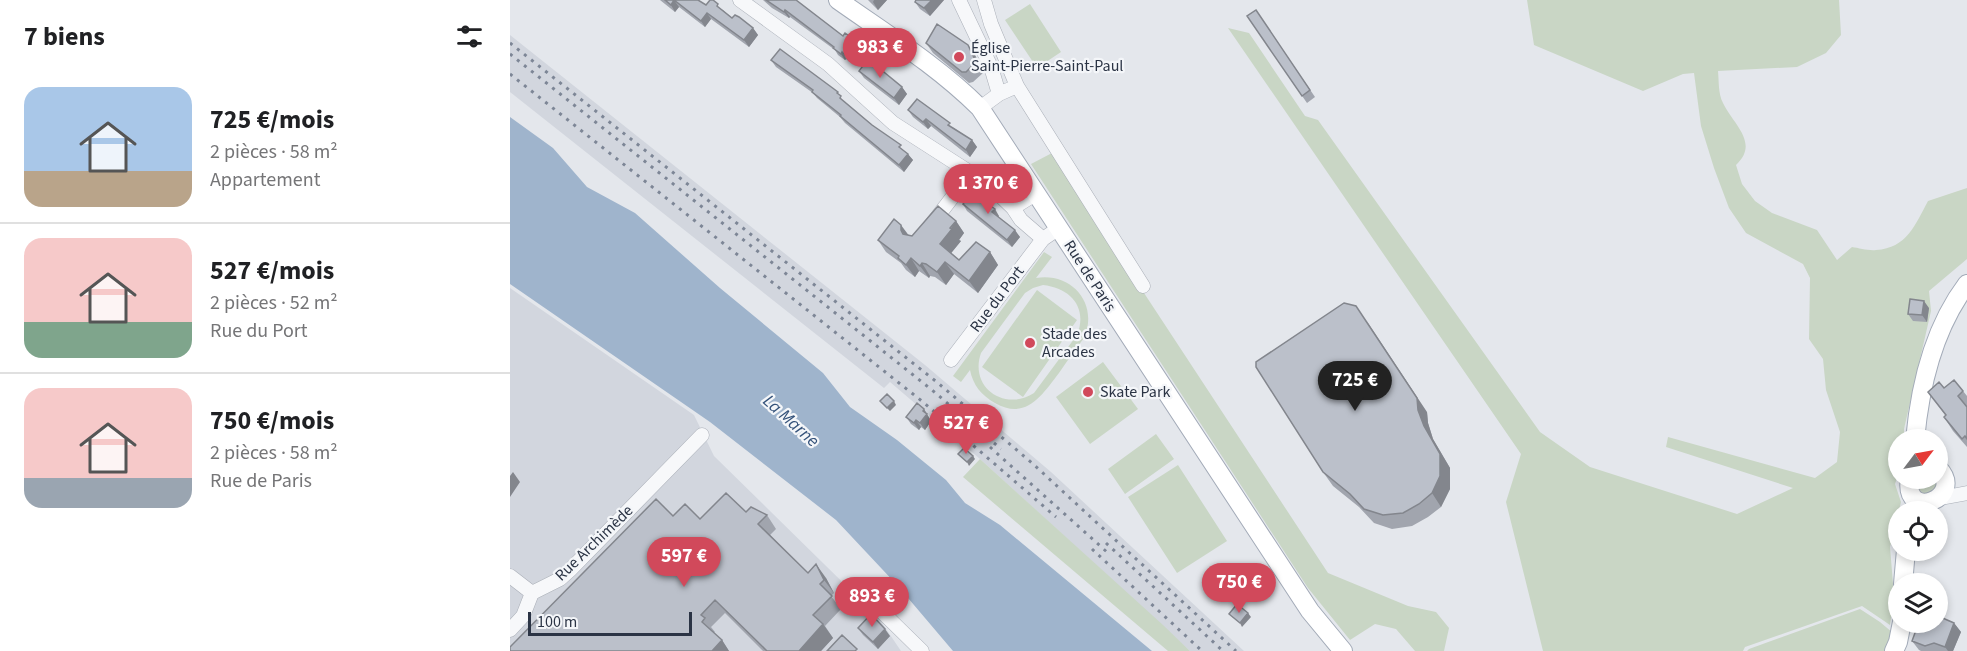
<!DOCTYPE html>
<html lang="fr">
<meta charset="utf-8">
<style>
:root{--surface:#fff;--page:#f6f6f6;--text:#202124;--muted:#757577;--line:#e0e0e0;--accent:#d1495b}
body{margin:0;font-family:"Source Sans 3",sans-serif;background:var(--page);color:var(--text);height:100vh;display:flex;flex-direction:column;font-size:22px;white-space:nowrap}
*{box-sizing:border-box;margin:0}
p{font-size:20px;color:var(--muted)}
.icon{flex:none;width:33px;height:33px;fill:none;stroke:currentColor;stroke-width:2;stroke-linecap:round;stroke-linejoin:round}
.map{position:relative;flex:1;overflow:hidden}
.panel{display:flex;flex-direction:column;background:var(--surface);width:510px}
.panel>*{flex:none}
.needle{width:39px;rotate:58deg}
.controls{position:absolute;left:1378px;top:429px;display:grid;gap:12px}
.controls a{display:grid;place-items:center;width:60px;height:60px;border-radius:50%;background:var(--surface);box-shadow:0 3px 9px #0003;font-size:30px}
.scale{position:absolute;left:18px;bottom:15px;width:164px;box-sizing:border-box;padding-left:6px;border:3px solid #2b3445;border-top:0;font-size:16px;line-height:21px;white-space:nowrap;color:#2b3445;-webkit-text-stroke:4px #f4f6f9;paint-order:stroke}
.price{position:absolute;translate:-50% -51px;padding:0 14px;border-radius:21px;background:var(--accent);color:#fff;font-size:20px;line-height:39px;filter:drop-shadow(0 2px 3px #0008)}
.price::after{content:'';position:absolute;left:50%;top:36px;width:18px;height:14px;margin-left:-9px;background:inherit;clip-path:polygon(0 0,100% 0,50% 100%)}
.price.active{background:#222;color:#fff}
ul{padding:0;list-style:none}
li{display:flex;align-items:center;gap:18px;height:150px;padding:0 24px}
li+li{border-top:2px solid var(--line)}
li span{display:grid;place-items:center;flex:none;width:168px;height:120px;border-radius:18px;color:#555}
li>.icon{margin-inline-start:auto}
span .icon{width:72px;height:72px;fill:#fffc;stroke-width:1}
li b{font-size:26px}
h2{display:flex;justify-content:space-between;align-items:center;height:72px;padding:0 24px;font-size:26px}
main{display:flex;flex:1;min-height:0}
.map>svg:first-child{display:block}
.built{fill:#d2d6de}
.green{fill:#c9d6c5;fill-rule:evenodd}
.water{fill:#9fb4cc}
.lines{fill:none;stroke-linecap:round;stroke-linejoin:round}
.minor-casing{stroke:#a9aeb7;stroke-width:15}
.major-casing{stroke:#a3abb8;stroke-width:20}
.minor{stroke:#f7f8fa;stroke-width:14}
.major{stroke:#fff;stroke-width:18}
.rail{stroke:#7d8696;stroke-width:3;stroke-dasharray:3 6;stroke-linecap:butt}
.wall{fill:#a1a5ae}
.shaded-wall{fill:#83868d}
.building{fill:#bbc0ca;stroke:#83868d;stroke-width:1.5}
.poi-dot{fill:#d1495b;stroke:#f4f6f9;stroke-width:2}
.labels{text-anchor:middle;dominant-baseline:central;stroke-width:4.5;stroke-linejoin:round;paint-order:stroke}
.poi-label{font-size:16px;fill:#2b3445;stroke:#f4f6f9;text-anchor:start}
.street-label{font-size:16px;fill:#2b3445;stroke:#f4f6f9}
.water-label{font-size:18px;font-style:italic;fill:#34527a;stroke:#f4f6f9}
</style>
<main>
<section class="panel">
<h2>7 biens<svg class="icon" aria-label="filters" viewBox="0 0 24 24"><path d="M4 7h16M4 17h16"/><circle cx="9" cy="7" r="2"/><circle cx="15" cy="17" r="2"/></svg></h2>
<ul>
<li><span style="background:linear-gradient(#a9c7e8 70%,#b9a48a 0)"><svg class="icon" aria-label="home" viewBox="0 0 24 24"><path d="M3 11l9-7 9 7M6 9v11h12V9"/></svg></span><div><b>725 €/mois</b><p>2 pièces · 58 m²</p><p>Appartement</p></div></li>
<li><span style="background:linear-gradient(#f6c9c9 70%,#7fa58c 0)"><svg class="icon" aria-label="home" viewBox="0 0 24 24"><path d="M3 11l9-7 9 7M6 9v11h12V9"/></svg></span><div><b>527 €/mois</b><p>2 pièces · 52 m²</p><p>Rue du Port</p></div></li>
<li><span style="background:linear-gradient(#f6c9c9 75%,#9aa5b1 0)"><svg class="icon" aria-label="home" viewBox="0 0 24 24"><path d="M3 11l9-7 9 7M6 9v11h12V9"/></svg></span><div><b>750 €/mois</b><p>2 pièces · 58 m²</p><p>Rue de Paris</p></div></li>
</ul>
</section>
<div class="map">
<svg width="1457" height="651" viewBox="0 0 1457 651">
<rect width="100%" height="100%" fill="#e4e7ec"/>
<path class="built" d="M0,35L415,365L541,472L734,651H680L470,459L380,382L374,388L0,92Z
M0,288L184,415L204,456L368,617L391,651H0Z"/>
<path class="green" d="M1017,0H1329L1331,35L1316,53L1287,67L1208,71C1209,81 1208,94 1213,103C1223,124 1250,143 1226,165L1232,184L1245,201L1262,213L1307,230L1327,260L1342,247C1349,248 1359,251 1366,250C1397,248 1405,225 1418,201L1457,188V259L1419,291L1421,311L1394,429V439L1389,440V472L1385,484L1391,502L1380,547L1384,596L1380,625L1352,606L1235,647L1233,651H1033L996,502L1011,454L718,28L739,33L795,116L808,120L1030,432L1080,467L1227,514L1283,488L1156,447L1158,437L1305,478L1327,462L1330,432L1316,390L1313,359L1299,339L1300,278L1293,264L1236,233L1219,208L1204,168L1191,126L1184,73L1173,74L1133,91L1024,45Z
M520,4L551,52L527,68L495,20Z
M542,153L818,573L898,606L926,612L939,628L934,651H905L886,629L865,624L840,640L798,588L521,164Z
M534,252L542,257L526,278C562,272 589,304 574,338C565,350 557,361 549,373C532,395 516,421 485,403C471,395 463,385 460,370L451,382L443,376ZM533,285C561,288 578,308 567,335L524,393C494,412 459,387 471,353L515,293L523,288Z
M527,290L567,320L513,397L472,367Z
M593,362L628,409L580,444L546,397Z
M646,434L664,459L615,494L598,469Z
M470,459L653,625L680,651H658L453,477Z
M668,465L717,541L667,573L618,497Z
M1426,478L1428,485L1418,495C1409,492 1408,490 1408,480Z
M1350,609L1370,622L1383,633L1376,651H1237L1239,649Z"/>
<path class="water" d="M0,117L43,148L77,187L125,213L210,288L313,373L340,407L387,440L436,480L455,503L490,525L642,651H443L387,585L326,520L200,422L0,284Z"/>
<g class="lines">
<defs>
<path id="minor" d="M230,0L318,64L383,123L478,184L503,208L511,220L533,239L549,228
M449,0L481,67L489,94
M474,0L481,24L507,86L633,286
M470,108L489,94L507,86
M503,208L527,193
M421,225L461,173
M441,360L533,239
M1431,498L1457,493
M0,576L22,593
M366,606L412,651
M0,630L13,616L22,593L50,579L60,570L192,435"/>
<path id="major" d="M328,0C376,34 428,66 470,108L800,611L833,651
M1405,440C1410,385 1423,329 1457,284
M1400,478C1392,523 1457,498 1428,468
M1393,584L1396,550
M1384,651L1388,642L1392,622"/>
</defs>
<use href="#minor" class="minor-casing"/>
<use href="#major" class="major-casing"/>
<use href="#minor" class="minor"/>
<use href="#major" class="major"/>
<path class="rail" d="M0,43L428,383L522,463L726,651
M0,54L422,390L491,449
M0,74L413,402L546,517
M480,447L598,553
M596,543L713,651
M582,549L692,651"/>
</g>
<path class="wall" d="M150,0H188L196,5L213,10L222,18L243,28L248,35L239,47L201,19L195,27L169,7L165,12Z
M253,0H286L333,36L346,41L350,48L340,62L336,59L335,60L328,55L325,50L280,17L279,18L262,8Z
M358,0H377L368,10Z
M406,0H434L420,16L410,9L405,2Z
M746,10L805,97L797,103L737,16Z
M416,43L458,45L465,55L473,73L463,82L459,83L423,53Z
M261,60L336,103L395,152L403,160L394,172L335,123L330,117L307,98L303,93L266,67Z
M349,71L392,87L397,94L389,105L354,78Z
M398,110L444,128L462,140L467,147L460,157L421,126L418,129L403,117Z
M453,204L489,216L488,217L510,237L502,247L457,211Z
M446,221L454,233L449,240L451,241L441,253L449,260L480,252L488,265L468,293L444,274L436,285L425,277L420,276L419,278L409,271L405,277L396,270L391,263L376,252L368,240L399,235L402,236Z
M1419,308L1417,322L1403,321L1398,314Z
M1434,388L1453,391L1457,396V447L1443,431L1434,417L1436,416L1418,392Z
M414,409L421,421L415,430L411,427L409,430L401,424L396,417Z
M917,412L918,423L923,439L940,468V489L931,507L918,517L902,526L882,529L864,523L849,507L823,486L813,472Z
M236,512L257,515L266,529L260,535L298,573L316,578L324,593L321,596L331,609L315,626L323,638L311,651H253L215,613L201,627L205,632L203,633L212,640L219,651H0L163,516L190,519Z
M1428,607L1434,615L1433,618L1444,623L1451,632L1443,651H1411L1409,650L1402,641L1428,622Z
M348,628L380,636L368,649L353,635Z"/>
<path class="shaded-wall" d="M164,0L169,7L165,12L161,5Z
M364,0H377L368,10L363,2Z
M422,0H434L420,16L414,8Z
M275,10L280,17L279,18L274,12Z
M197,13L201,19L195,27L191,21Z
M243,28L248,35L239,47L234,40Z
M346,41L350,48L340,62L335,55Z
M458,45L465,55L473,73L466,62Z
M332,52L336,59L335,60L331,54Z
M392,87L397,94L389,105L384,98Z
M416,119L421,126L418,129L413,122Z
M462,140L467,147L460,157L456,150Z
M398,154L403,160L394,172L389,165Z
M485,209L489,216L487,219L482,212Z
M446,221L454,233L449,240L451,241L438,257L430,244Z
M391,225L400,237L399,243L391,230Z
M505,230L510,237L502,247L497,240Z
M480,252L488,265L468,293L459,281Z
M401,258L409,271L405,277L396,265Z
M435,262L444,274L436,285L427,272Z
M412,263L420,276L419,278L410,266Z
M1414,301L1419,308L1417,322L1412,315Z
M856,320L917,412L918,423L923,439L940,468V489L931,507L922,493L914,426Z
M384,401L386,405L380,411L377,408Z
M414,409L421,421L415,430L410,423L413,411Z
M406,420L411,427L409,430L404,423Z
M463,456L465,459L459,466L457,462Z
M3,472L10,482L0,497V476Z
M306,564L316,578L324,593L314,580Z
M1428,607L1434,615L1430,624L1428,620Z
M738,613L741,617L732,627L730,623Z
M1444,623L1451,632L1443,651H1438L1435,647Z
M313,624L323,638L311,651H289Z
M375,629L380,636L368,649L363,642Z
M212,640L219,651H202Z"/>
<path class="building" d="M155,0H188L196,5L200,0H203L208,4L207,6L222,18L225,15L229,17L243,28L234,40L197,13L191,21L164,0L161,5Z
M256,0H286L333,36L335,33L346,41L335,55L332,52L331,54L323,48L324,47L275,10L274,12Z
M406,0H422L414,8L405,2Z
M746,10L800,90L792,96L737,16Z
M427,24L458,45L466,62L456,72H452L416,43Z
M270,49L328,92L327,93L331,96L330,98L362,125L391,145L389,147L398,154L389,165L330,116L331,115L302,92L303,90L261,60Z
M358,59L392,87L384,98L349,71Z
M407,99L440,123L438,125L462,140L456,150L416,119L413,122L398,110Z
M462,192L485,209L482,212L505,230L497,240L453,204Z
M428,206L446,221L440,228L442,229L430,244L449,260L466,242L480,252L459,281L435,262L427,272L416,264L412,263L410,266L401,258L396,265L388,258L389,256L368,240L384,219L391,225V230L393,234L402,236Z
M1400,299L1414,301L1412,315L1398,314Z
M834,303L846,306L907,398L908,410L914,426L930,454V476L922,493L909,504L893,513L873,515L854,509L840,494L813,472L746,367V362Z
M1444,380L1453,391L1448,396L1457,407V439L1455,436L1452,439L1434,417L1436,415L1418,392L1429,382L1434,388Z
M377,394L384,401L377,408L370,401Z
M407,403L414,409L413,411L417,414L410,423L406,420L404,423L396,417Z
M454,448L463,456L457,462L448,454Z
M216,493L236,512L241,507L257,515L248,524L298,573L306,564L314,580L310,584L322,596L303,615L313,624L289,651H257L205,600L191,615L195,618L192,622L212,640L202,651H0V647L146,499L163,516L175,504L190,519Z
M727,604L738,613L730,623L719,614Z
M361,614L375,629L363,642L348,628Z
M1428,616L1444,623L1435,647L1424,643L1415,646L1402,641L1409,622H1428Z
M332,635L347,649L345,651H317Z"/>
<g class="poi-dot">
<circle cx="449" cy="57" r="6"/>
<circle cx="520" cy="343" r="6"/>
<circle cx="578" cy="392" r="6"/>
</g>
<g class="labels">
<g class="poi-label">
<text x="461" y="48">Église<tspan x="461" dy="18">Saint-Pierre-Saint-Paul</tspan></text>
<text x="532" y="334">Stade des<tspan x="532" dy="18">Arcades</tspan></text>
<text x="590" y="392">Skate Park</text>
</g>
<g class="street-label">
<text transform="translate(580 276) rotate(57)">Rue de Paris</text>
<text transform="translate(487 299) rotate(-53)">Rue du Port</text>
<text transform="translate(84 543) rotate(-44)">Rue Archimède</text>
</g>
<g class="water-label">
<text transform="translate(281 421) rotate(42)">La Marne</text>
</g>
</g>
</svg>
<div class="controls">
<a><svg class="needle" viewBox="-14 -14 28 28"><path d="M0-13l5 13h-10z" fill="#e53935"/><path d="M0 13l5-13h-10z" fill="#757577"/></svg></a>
<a><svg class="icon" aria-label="locate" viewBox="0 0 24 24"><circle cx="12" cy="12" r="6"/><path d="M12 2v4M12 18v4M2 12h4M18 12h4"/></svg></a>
<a><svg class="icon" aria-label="layers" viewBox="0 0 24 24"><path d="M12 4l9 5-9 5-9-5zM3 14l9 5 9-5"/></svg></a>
</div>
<div class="scale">100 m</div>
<b class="price" style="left:370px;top:79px">983 €</b>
<b class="price" style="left:478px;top:215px">1 370 €</b>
<b class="price active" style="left:845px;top:412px">725 €</b>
<b class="price" style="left:456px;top:455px">527 €</b>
<b class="price" style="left:174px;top:588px">597 €</b>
<b class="price" style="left:729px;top:614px">750 €</b>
<b class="price" style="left:362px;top:628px">893 €</b>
</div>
</main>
